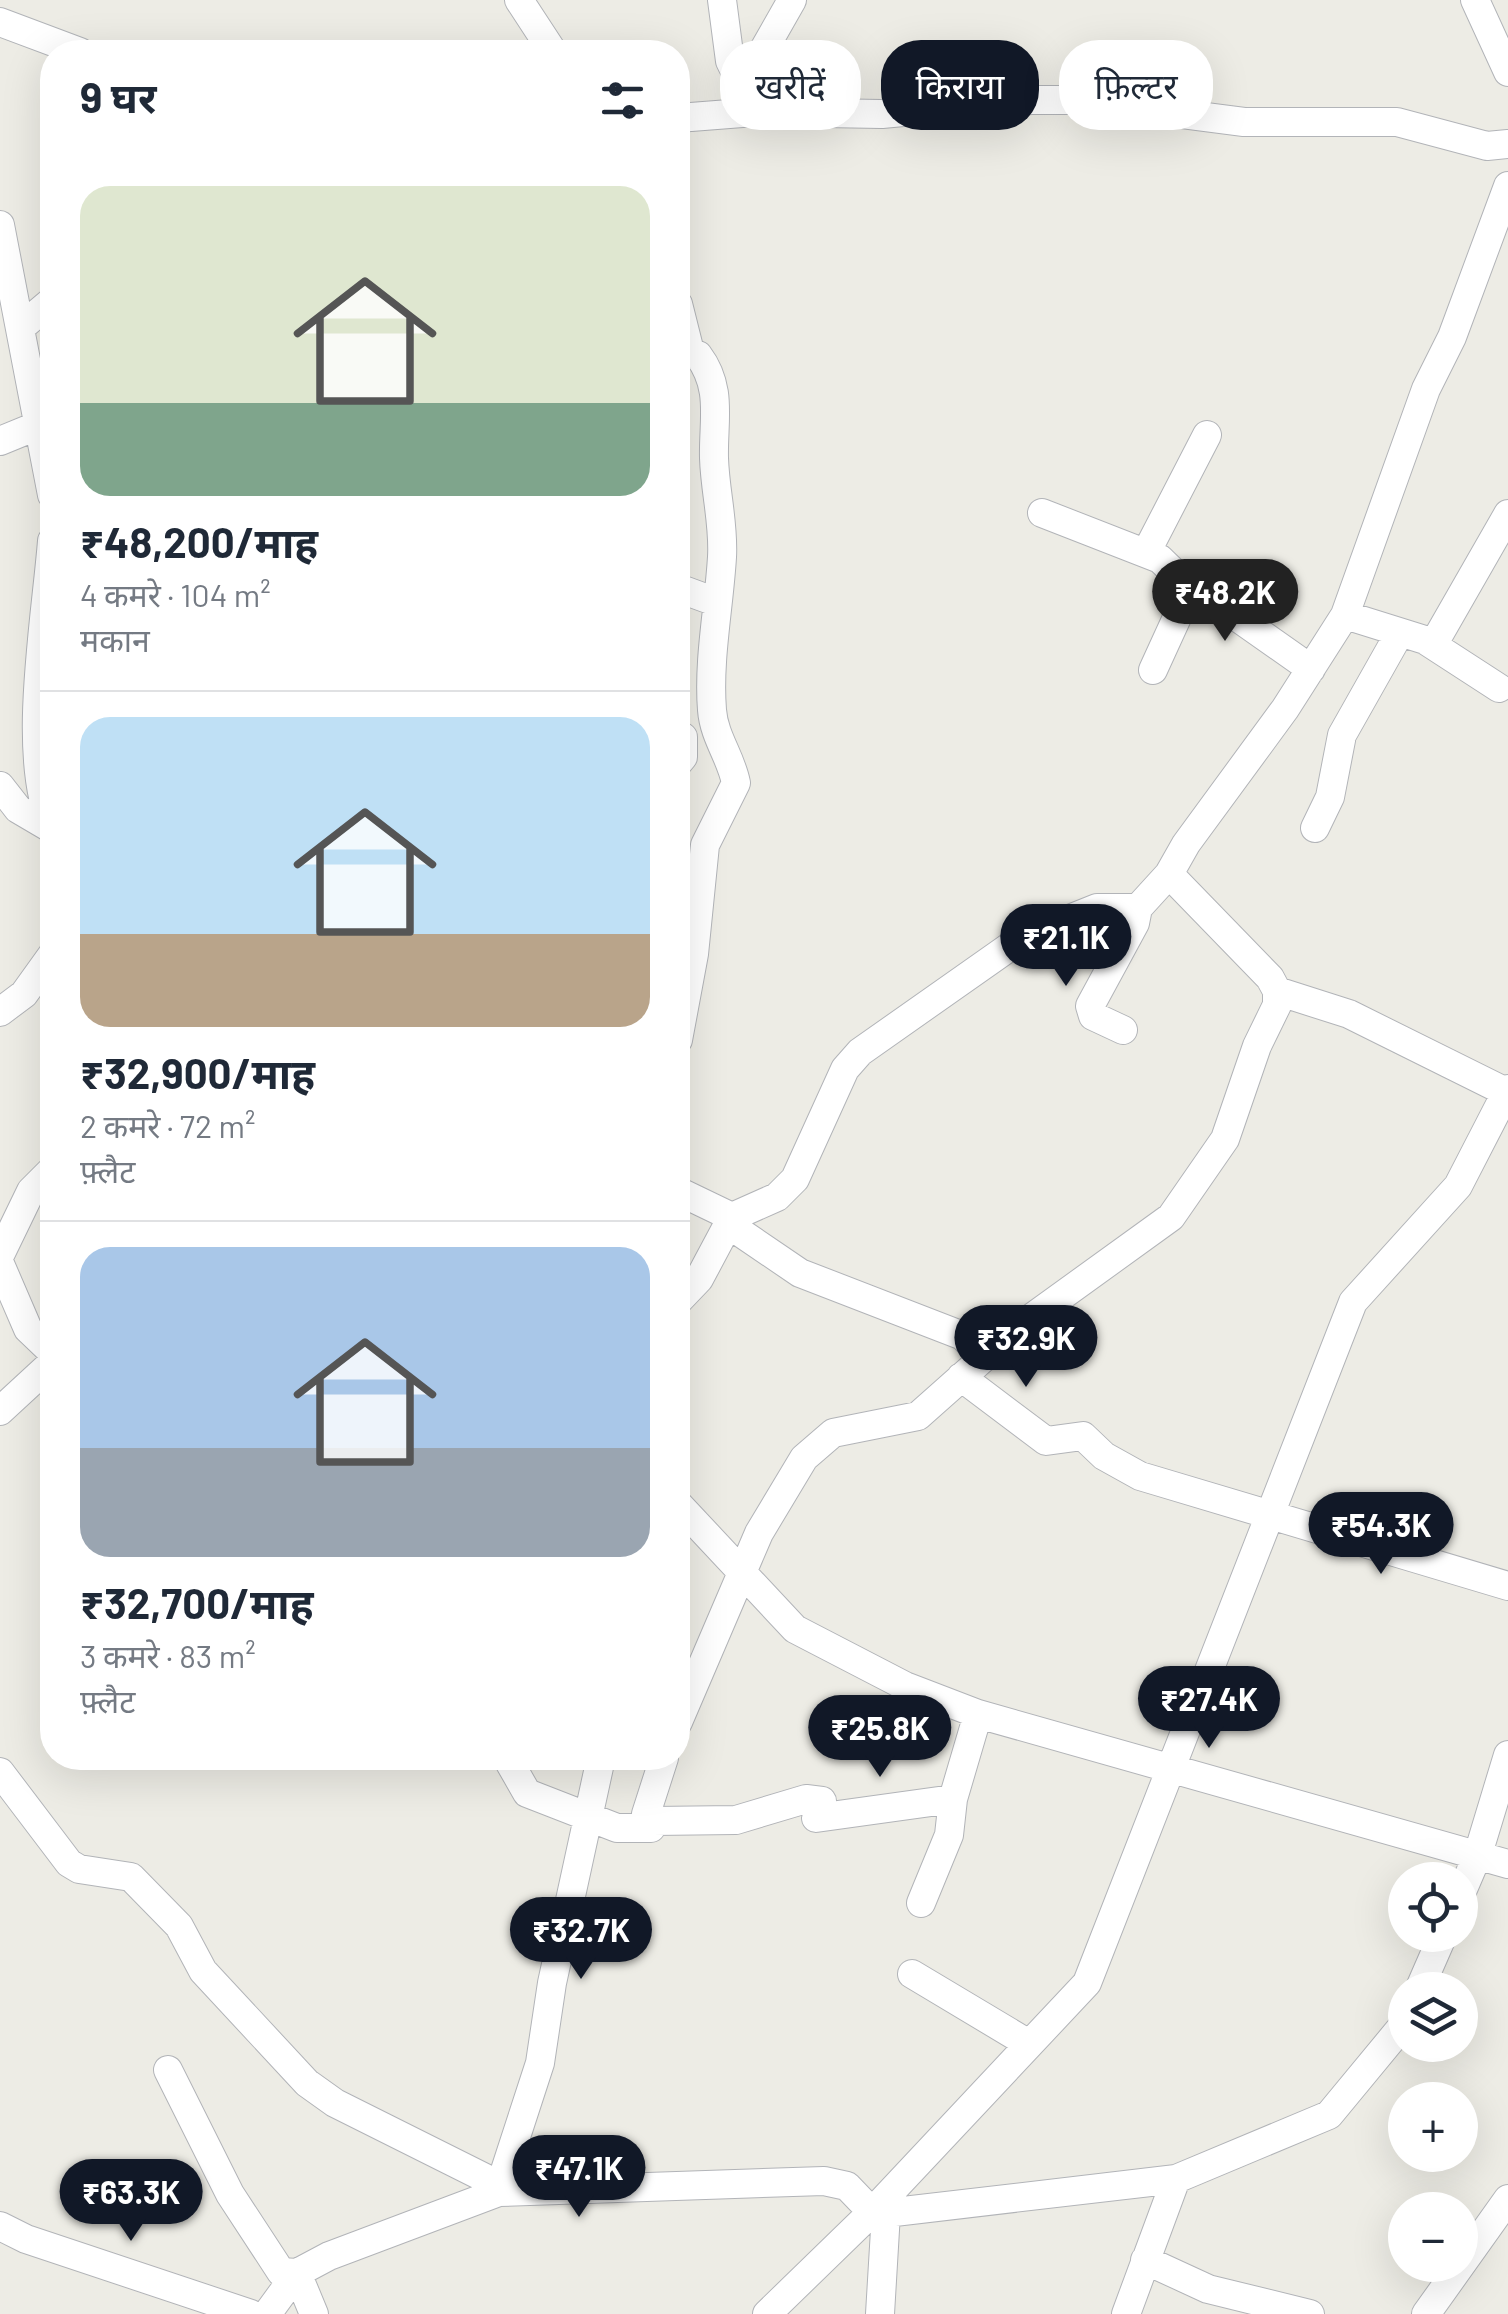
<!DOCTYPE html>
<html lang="hi">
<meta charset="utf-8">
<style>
:root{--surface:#fff;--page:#f2f2f3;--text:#1f2937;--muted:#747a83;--line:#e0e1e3;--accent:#111827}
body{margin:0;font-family:Barlow,"Noto Sans Devanagari",sans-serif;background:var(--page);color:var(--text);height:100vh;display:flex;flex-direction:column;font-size:38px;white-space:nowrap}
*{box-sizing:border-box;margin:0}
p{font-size:32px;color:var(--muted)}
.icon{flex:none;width:55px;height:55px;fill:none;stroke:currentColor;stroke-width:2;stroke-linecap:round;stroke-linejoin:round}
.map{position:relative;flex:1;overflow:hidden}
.side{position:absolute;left:40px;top:40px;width:650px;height:1730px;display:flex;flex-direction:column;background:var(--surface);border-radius:40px;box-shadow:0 10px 40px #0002}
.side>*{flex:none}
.banner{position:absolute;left:720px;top:40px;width:638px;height:90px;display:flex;gap:20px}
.fabs{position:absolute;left:1388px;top:1862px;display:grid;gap:20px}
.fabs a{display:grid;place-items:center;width:90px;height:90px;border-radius:50%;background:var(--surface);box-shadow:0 10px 40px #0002;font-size:50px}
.price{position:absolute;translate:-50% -85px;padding:0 22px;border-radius:35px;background:var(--accent);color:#fff;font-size:32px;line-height:65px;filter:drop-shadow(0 2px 5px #0008)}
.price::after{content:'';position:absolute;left:50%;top:60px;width:30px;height:22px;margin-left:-15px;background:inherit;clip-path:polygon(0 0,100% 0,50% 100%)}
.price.current{background:#222;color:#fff}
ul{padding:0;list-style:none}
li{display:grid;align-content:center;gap:20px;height:530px;padding:0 40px}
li+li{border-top:2px solid var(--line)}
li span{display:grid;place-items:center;height:310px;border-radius:30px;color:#555}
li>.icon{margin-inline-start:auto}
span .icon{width:180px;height:180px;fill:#fffc;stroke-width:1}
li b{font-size:42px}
h2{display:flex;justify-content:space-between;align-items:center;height:120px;padding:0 40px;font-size:42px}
.pill{padding:0 35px;border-radius:40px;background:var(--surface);box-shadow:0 10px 40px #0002;font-size:35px;line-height:90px}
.pill.current{background:var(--accent);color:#fff}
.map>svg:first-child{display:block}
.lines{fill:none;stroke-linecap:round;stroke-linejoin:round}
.minor-casing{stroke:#b2b4b8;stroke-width:30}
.minor{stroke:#fff;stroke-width:28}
</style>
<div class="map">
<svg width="1508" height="2314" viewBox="0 0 1508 2314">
<rect width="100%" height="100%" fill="#edece5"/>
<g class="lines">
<defs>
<path id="minor" d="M519,0L553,52
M722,0L730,61L755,112
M1475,0L1508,72
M0,22L80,52
M742,88L792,0
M678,118L755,112L882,114L1031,100H1074L1244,122H1397L1487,146L1508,144
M0,225L52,495
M678,304L690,352
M20,328L52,301
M678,352L698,355C723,388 713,420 714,458C715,492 724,523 722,557C719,607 708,660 712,710C714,737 731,757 736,783L705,845L694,954L678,1040
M0,441L39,425
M1042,513L1160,559L1195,593
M52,541C46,618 21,757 52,825
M1146,553L1207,435
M678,588L716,602
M1345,615L1425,640L1499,688
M1433,645L1508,514
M1153,670L1185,600L1195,593L1210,598L1311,669
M678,763L683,757V737
M0,786L18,809L52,829
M1315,828L1330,797L1342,735L1399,634
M1277,991L1349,1014L1506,1092
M0,1012L24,994L52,955
M1123,1030L1093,1016L1090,1006L1135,923L1138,908
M678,1191L732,1217
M728,1224L800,1273L963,1336L983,1358
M0,1255L31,1191L52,1170
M0,1264L28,1329L52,1352
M678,1301L699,1279L732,1217L777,1197L795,1179L845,1069L860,1052L1022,938L1097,908H1138L1169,874
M961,1377L1046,1441L1083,1436L1104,1456L1140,1476L1508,1586
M0,1411L52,1363
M678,1504L795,1629L905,1686L978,1714L1508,1864
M678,1722L759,1533L804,1458L833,1433L918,1416L1016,1329L1171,1217L1225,1139L1257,1046L1277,1005V991L1270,978L1169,874L1186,844L1285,709L1345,615L1426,389L1452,337L1508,186
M507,1758L527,1793L617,1828H651
M664,1758L646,1814L653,1821L736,1820L806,1799L822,1801
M0,1772L69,1863L79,1869L131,1877L179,1926L203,1971L307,2083L335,2103L499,2185
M816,1818L953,1799
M1460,1896L1478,1854L1508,1755
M921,1903L949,1835L953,1799L978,1714
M912,1974L1029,2044
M1419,1990L1443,1935
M168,2070L230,2194L281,2272L297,2273
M498,2192L540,2063L552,1983L601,1758
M0,2226L26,2239L251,2314
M1145,2260L1208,2289L1310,2314
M267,2314L297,2273
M314,2314L297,2273L329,2256L499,2192L824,2181L847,2186L872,2212L886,2213L1176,2179L1329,2115L1405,2023
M767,2314L872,2212L1087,1983L1353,1302L1458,1186L1508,1089
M880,2314L886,2213
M1126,2314L1176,2179
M1426,2314L1508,2199"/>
</defs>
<use href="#minor" class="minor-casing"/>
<use href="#minor" class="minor"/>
</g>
</svg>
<div class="fabs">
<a><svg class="icon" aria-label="locate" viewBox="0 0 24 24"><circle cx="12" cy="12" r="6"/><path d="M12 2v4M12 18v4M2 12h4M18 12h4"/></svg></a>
<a><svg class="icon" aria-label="layers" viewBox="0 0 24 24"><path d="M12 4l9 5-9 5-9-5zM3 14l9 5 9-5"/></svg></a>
<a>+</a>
<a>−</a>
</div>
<b class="price current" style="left:1225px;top:644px">₹48.2K</b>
<b class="price" style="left:1066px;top:989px">₹21.1K</b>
<b class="price" style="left:1026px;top:1390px">₹32.9K</b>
<b class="price" style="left:1381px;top:1577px">₹54.3K</b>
<b class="price" style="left:1209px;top:1751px">₹27.4K</b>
<b class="price" style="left:880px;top:1780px">₹25.8K</b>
<b class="price" style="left:581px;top:1982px">₹32.7K</b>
<b class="price" style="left:579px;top:2220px">₹47.1K</b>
<b class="price" style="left:131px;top:2244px">₹63.3K</b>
<div class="banner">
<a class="pill">खरीदें</a>
<a class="pill current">किराया</a>
<a class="pill">फ़िल्टर</a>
</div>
<section class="side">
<h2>9 घर<svg class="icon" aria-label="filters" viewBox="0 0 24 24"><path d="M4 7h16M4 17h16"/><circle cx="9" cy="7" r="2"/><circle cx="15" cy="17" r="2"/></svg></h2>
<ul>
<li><span style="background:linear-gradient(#dfe7d0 70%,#7fa58c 0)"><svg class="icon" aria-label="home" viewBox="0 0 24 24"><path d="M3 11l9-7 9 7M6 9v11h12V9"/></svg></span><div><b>₹48,200/माह</b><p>4 कमरे · 104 m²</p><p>मकान</p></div></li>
<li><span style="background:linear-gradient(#bfe0f5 70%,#b9a48a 0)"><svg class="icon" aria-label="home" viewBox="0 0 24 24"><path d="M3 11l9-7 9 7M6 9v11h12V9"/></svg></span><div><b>₹32,900/माह</b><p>2 कमरे · 72 m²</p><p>फ़्लैट</p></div></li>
<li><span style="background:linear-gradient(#a9c7e8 65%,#9aa5b1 0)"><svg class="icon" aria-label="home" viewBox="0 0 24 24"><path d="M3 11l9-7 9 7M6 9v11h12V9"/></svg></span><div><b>₹32,700/माह</b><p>3 कमरे · 83 m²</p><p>फ़्लैट</p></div></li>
</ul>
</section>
</div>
